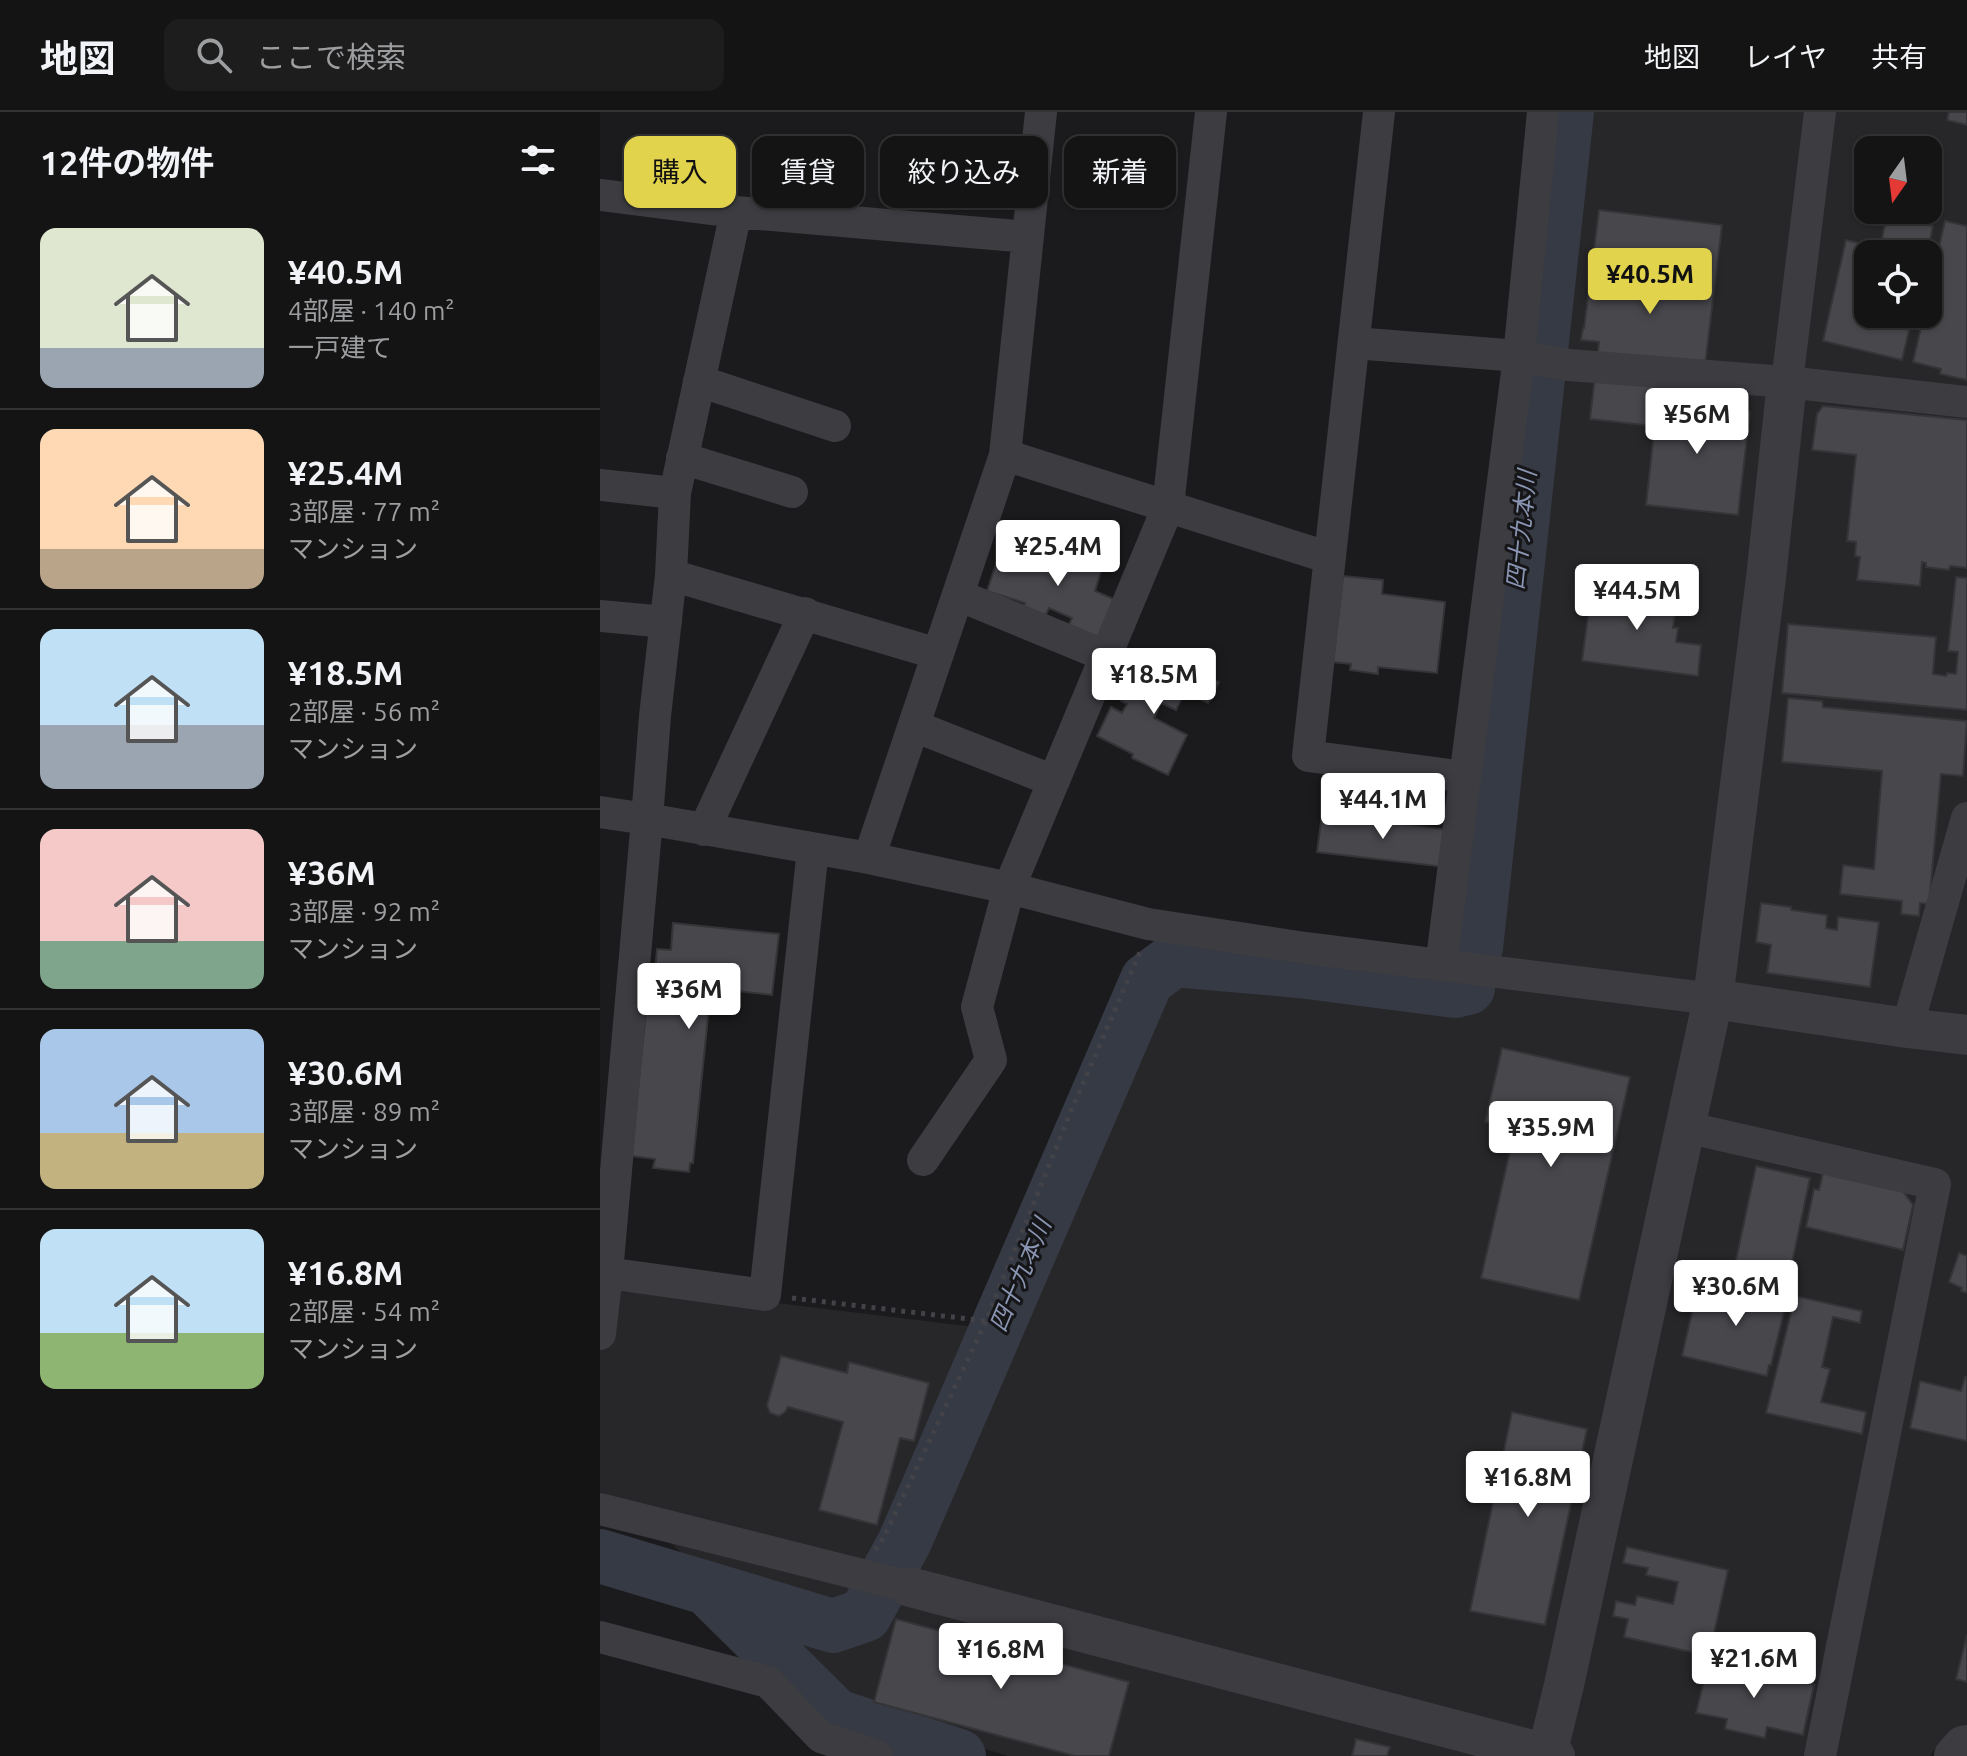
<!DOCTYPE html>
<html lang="ja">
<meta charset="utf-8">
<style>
:root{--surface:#141415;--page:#1d1d1e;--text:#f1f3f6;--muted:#9d9ea0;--line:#333334;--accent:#e2d34d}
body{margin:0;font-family:Ubuntu,"Noto Sans JP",sans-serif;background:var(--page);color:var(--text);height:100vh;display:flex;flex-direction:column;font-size:30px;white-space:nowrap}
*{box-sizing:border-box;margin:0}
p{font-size:26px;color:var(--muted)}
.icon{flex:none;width:44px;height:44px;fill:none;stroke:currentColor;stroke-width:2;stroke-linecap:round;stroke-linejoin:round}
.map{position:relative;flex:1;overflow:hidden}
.sheet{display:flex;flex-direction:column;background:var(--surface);width:600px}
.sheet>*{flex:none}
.top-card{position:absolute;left:24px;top:24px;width:760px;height:72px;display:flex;gap:16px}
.needle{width:52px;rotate:194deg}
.fabs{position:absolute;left:1254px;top:24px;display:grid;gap:16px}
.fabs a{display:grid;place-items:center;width:88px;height:88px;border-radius:16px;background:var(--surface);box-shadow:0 2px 6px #0004,0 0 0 2px var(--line);font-size:40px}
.price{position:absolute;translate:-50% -68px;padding:0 18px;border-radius:8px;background:#fff;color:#222;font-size:26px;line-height:52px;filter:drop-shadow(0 2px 4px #0008)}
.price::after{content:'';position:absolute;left:50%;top:48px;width:24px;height:18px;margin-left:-12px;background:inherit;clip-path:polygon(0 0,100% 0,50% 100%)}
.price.on{background:var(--accent);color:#111}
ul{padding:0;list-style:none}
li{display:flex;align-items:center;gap:24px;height:200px;padding:0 40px}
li+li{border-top:2px solid var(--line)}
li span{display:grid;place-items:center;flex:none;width:224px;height:160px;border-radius:16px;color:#555}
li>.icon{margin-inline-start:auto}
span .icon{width:96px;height:96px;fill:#fffc;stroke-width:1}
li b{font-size:34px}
h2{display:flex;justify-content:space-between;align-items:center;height:96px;padding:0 40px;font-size:34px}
.chip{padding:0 28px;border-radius:16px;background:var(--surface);box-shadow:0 2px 6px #0004,0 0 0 2px var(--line);font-size:28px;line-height:72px}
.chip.on{background:var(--accent);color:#111}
header{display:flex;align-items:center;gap:48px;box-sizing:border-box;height:112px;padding:0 40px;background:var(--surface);border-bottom:2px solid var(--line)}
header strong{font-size:38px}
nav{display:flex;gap:44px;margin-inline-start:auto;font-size:28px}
.search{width:560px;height:72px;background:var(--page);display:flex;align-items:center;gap:20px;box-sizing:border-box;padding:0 28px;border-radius:16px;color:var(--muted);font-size:30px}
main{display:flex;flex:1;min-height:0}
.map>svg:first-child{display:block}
.built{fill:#272629;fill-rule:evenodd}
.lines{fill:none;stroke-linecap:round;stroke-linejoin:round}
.river{stroke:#353a44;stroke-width:54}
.building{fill:#48474c;stroke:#353538;stroke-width:2}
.path{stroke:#424248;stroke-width:5;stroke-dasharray:4 6;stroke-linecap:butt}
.minor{stroke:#3c3c41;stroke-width:32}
.tertiary{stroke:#3c3c41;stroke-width:40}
.labels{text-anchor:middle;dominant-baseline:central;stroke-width:6;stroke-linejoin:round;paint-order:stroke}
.water-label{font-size:24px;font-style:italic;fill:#8995b2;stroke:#161517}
</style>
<header>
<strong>地図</strong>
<div class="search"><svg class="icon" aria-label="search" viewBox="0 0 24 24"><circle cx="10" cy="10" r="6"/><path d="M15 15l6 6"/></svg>ここで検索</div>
<nav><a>地図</a><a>レイヤ</a><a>共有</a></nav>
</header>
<main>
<section class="sheet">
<h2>12件の物件<svg class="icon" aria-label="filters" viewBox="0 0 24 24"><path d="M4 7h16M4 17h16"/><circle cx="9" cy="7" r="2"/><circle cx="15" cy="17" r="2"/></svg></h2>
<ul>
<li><span style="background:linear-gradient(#dfe7d0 75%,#9aa5b1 0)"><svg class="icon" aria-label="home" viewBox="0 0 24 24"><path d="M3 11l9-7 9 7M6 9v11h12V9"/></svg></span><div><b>¥40.5M</b><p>4部屋 · 140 m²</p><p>一戸建て</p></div></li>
<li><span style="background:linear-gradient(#ffd9b3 75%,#b9a48a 0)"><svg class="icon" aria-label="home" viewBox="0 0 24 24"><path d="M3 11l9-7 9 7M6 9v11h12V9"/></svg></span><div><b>¥25.4M</b><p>3部屋 · 77 m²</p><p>マンション</p></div></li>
<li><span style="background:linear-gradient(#bfe0f5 60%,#9aa5b1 0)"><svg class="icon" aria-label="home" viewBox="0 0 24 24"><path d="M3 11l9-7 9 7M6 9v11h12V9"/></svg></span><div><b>¥18.5M</b><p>2部屋 · 56 m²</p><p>マンション</p></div></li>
<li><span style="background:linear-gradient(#f6c9c9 70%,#7fa58c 0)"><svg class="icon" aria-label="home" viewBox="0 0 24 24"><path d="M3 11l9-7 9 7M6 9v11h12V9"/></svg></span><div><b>¥36M</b><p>3部屋 · 92 m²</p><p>マンション</p></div></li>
<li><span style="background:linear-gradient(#a9c7e8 65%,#c2b280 0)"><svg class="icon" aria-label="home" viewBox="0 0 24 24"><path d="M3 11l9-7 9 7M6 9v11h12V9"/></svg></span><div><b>¥30.6M</b><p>3部屋 · 89 m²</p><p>マンション</p></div></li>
<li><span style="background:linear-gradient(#bfe0f5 65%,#8fb573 0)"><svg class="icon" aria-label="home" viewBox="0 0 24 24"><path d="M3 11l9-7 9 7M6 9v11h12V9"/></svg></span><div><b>¥16.8M</b><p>2部屋 · 54 m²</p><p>マンション</p></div></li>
</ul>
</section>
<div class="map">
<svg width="1367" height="1644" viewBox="0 0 1367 1644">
<rect width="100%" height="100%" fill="#1b1a1c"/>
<path class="built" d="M948,0H1367V1623H1362L1334,1638L1330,1644H408L245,1594L24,1387L0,1381V1214L18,1179L177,1191L375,1215L546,849L560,839L581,840L834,864ZM1268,38H1328V98H1268ZM1268,142H1328V202H1268Z"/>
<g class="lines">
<path class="river" d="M876,836L967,0
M0,1444L233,1514L265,1503L305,1429L547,868L574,848L699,859L855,879L868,876
M113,1482L236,1604L359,1644"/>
</g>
<path class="building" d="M1349,0H1367V13L1347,8Z
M999,98L1122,113L1101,287L1085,286L1080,317L990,307L999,230L981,228L983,216H984Z
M1287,103L1333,114L1327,142H1268V202H1313L1302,248L1223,229L1246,128L1280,136Z
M1345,109L1367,114V268L1340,262L1341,257L1313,250L1324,202H1328V183Z
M1058,283L1104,287L1103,294L1150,300L1138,403L1046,393Z
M1223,294L1367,308V456L1350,454L1349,458L1326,455V451L1322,450L1320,474L1257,468L1260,445L1255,444L1256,430L1247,429L1256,343L1212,338L1217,302Z
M438,428L504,449L495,479L518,489L503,532L467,517L472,506L449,496L444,507L422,498L425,491L387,479L399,443L430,453Z
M743,464L783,468L782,482L845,490L837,561L778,555V562L750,558L751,552L733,550Z
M1356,465L1367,466V598L1182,581L1188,512L1336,525L1333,562L1346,564L1347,561L1356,562L1358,540L1348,539Z
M992,472L1078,483L1073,516H1078L1076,530L1101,533L1098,564L982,549Z
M578,552L619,570L608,591L585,580L576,598L561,591L554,606L587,623L568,663L532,646L533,642L497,624L511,595L522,601L527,592L521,589L532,567L544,570L551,557L571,566Z
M1188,586L1222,589L1223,595L1367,609L1363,664L1341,662L1329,792L1320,791L1319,804L1301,802L1302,789L1240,782L1243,753L1274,757L1282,659L1182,650Z
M722,702L850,718L845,755L717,740Z
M1161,791L1191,795V798L1227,803L1226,816L1237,818L1238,805L1279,810L1270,875L1167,861L1171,833L1156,830Z
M73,811L179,822L172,883L111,876L93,1051H90L89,1060L53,1056L55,1047L31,1044L49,870L54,871L57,837L71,838Z
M902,936L1030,965L979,1188L881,1166L915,1017L885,1010Z
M1156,1054L1210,1066L1186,1179L1132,1167Z
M1223,1061L1302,1078L1313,1093L1303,1138L1206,1115L1214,1077L1219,1078Z
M1359,1141L1367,1144V1181L1361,1179L1362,1176L1349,1170Z
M1106,1165L1188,1184L1171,1253H1169L1167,1264L1082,1244L1094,1191L1143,1203L1145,1192L1103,1182Z
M1195,1184L1262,1199L1260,1211L1233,1205L1222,1255L1230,1257L1221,1290L1266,1300L1262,1322L1166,1301Z
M181,1244L247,1261L249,1250L329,1271L314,1329L300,1326L277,1413L219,1398L243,1310L188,1295L185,1300L179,1304L170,1301L167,1293Z
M1365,1265H1367V1329L1310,1316L1320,1269L1361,1279Z
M912,1300L987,1317L945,1513L870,1499Z
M1027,1435L1128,1458L1109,1544L1024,1525L1028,1507L1013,1504L1016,1489L1035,1493L1037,1484L1073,1492L1078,1470L1046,1463L1048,1456L1023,1451Z
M296,1507L529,1570L509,1644H475L274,1590Z
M1367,1523V1570L1356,1567Z
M1109,1548L1214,1573L1203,1623L1167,1615L1165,1626L1125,1617L1127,1607L1096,1601Z
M756,1627L790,1635L787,1644H752Z"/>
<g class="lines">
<path class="path" d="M192,1186L386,1209
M275,1438L284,1425L386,1209L471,999L540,840"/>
<path class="minor" d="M441,0L405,343L730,446
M779,0L708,644L865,665
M0,83L136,100L428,125
M754,231L919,244L969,253L1187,270L1220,0
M99,269L235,314
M1187,270L1367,290
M82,346L192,380
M0,373L75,381
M71,463L338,542
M358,483L506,544
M0,504L66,510
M314,614L454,669
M0,700L47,707L55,604L71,463L75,381L136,100
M104,718L205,501
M269,746L405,343
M841,854L919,244L943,0
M1307,916L1367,706
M1085,1015L1335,1072L1220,1644
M323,1048L391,948L377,895L409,776L568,395L611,0
M7,1161L165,1183L213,737
M0,1222L7,1161L47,707L269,746L409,776L548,812L705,836L1113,887
M0,1397L310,1475
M0,1525L168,1570L221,1625L277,1644"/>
<path class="tertiary" d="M1113,887L1307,916L1367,923
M310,1475L955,1644
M947,1642L964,1573L1113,887L1166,466L1187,270
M1354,1644L1363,1634L1367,1633"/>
</g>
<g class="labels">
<g class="water-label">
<text transform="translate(921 418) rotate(-84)">四十九本川</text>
<text transform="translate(420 1163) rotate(-67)">四十九本川</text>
</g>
</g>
</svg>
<div class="fabs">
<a><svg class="needle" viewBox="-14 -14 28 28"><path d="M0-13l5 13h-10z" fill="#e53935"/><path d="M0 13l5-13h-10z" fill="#9d9ea0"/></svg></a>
<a><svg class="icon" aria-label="locate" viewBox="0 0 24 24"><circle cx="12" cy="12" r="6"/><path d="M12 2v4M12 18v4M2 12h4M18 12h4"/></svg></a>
</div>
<b class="price on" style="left:1050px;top:204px">¥40.5M</b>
<b class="price" style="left:1097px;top:344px">¥56M</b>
<b class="price" style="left:458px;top:476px">¥25.4M</b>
<b class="price" style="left:1037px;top:520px">¥44.5M</b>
<b class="price" style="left:554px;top:604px">¥18.5M</b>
<b class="price" style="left:783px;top:729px">¥44.1M</b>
<b class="price" style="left:89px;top:919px">¥36M</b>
<b class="price" style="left:951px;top:1057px">¥35.9M</b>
<b class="price" style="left:1136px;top:1216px">¥30.6M</b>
<b class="price" style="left:928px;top:1407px">¥16.8M</b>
<b class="price" style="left:401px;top:1579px">¥16.8M</b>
<b class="price" style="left:1154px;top:1588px">¥21.6M</b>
<div class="top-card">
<a class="chip on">購入</a>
<a class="chip">賃貸</a>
<a class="chip">絞り込み</a>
<a class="chip">新着</a>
</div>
</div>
</main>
